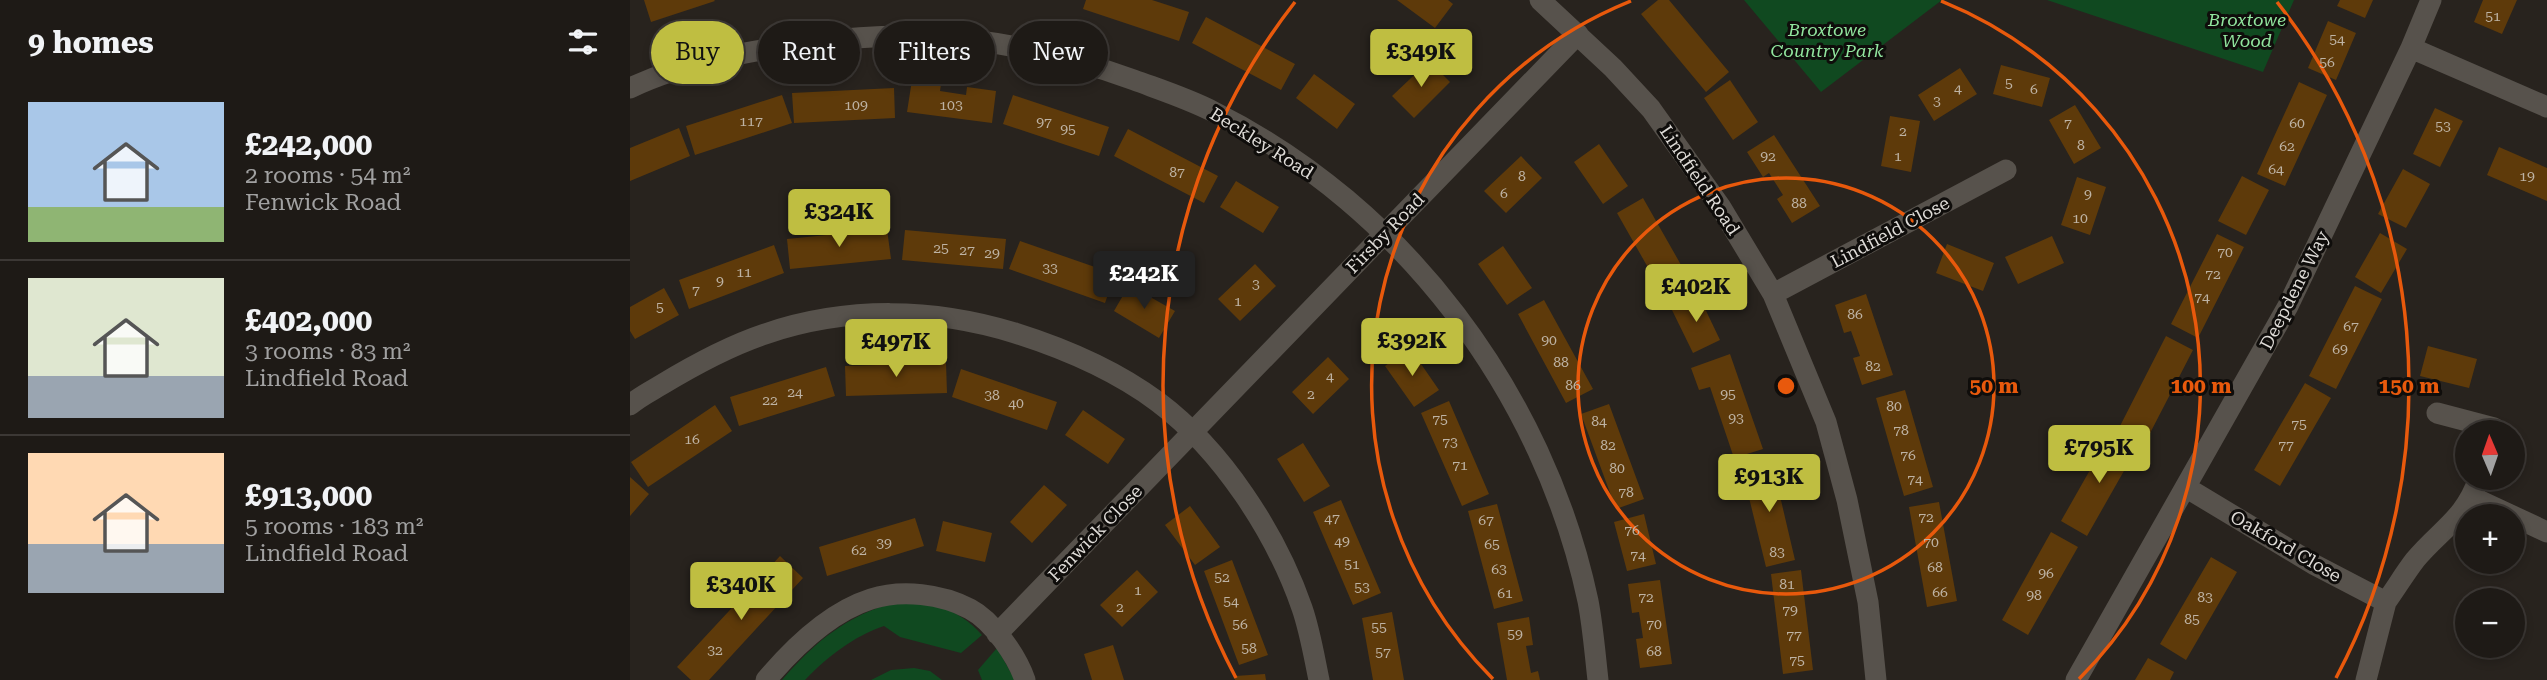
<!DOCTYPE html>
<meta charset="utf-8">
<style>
:root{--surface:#1e1a16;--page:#26231f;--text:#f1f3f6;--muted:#a1a1a1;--line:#3c3835;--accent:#bfbe41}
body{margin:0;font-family:"Roboto Serif",serif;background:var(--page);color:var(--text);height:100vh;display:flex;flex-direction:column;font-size:26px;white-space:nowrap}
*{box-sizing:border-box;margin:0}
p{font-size:23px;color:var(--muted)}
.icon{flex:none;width:38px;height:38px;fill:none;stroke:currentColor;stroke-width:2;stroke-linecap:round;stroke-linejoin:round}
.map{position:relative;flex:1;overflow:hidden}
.drawer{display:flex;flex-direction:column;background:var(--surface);width:630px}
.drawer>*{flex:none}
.banner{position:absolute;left:21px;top:21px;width:665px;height:63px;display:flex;gap:14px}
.needle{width:46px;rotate:358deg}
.controls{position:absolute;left:1825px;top:420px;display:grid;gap:14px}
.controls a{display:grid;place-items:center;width:70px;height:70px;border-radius:50%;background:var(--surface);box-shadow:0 4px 10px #0003,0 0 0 2px var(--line);font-size:35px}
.price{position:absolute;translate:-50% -60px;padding:0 16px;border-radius:7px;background:var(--accent);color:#111;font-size:23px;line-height:46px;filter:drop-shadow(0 2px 4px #0008)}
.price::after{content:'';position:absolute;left:50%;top:42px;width:21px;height:16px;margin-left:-10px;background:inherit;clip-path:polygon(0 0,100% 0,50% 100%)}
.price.current{background:#222;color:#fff}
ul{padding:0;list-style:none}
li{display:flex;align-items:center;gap:21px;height:175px;padding:0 28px}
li+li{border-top:2px solid var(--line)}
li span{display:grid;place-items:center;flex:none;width:196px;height:140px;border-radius:0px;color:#555}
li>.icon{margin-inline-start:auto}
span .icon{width:84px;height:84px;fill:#fffc;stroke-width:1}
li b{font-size:30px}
h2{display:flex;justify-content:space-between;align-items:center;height:84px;padding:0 28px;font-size:30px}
.chip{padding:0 24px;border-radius:32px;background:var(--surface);box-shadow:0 4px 10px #0003,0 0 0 2px var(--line);font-size:24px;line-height:63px}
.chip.current{background:var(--accent);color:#111}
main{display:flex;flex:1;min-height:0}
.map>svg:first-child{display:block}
.green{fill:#104920}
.building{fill:#5e3a0a}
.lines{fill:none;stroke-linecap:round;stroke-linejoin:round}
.minor{stroke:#57524c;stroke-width:21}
.ring{fill:none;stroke:#e8590c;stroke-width:3.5}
.labels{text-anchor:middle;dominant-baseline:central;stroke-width:6;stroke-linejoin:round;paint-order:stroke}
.number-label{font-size:14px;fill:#beb3a4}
.park-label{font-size:18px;font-style:italic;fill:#91e59e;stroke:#0f0d0b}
.street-label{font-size:18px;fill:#dedbd7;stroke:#0f0d0b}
.centre{fill:#e8590c;stroke:#0f0d0b;stroke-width:3.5}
.ring-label{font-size:21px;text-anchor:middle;font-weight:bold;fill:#e8590c;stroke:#0f0d0b;stroke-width:6;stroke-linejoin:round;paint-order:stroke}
</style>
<main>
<section class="drawer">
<h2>9 homes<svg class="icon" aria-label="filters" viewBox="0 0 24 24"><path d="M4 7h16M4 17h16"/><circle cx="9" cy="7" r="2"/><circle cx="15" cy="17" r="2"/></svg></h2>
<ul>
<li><span style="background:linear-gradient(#a9c7e8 75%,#8fb573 0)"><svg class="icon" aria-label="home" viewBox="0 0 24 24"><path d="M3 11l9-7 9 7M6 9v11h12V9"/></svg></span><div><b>£242,000</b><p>2 rooms · 54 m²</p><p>Fenwick Road</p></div></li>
<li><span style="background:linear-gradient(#dfe7d0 70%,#9aa5b1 0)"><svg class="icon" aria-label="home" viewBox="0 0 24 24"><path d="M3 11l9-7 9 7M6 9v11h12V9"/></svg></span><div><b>£402,000</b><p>3 rooms · 83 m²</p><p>Lindfield Road</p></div></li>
<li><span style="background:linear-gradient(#ffd9b3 65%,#9aa5b1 0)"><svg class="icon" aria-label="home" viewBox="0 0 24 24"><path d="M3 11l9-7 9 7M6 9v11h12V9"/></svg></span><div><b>£913,000</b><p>5 rooms · 183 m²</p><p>Lindfield Road</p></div></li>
</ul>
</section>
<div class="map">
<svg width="1917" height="680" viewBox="0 0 1917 680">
<rect width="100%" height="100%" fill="#28231e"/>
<path class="green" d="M1114,0H1312L1191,92Z
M1417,0H1664L1633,72Z
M266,602C303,604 326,606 352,635L331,653L270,637L254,626C224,636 197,657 175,680H152C186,641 216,616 266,602Z
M367,648L385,680H352L348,670Z
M284,668L300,671L312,680H241L261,670Z"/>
<path class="building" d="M14,0H84L85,1L21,22Z
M456,0H522L559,12L549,41L453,9Z
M767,0H818L823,4L805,28Z
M1028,0H1039L1099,72L1076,92L1011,14Z
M1710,0H1743L1735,18L1707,6Z
M1853,0H1887L1872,34L1844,22Z
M576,17L665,64L651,90L562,43Z
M1698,21L1726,33L1706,80L1678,68Z
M799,61L820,82L784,118L762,96Z
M1371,65L1420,78L1412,107L1363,94Z
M1330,68L1347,94L1304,121L1288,95Z
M684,74L725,104L707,129L666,98Z
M282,80L311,84L310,91L336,95L337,87L366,91L362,123L277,112Z
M1100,80L1128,122L1103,140L1074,98Z
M1669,82L1697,95L1655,186L1627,174Z
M264,88L265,118L164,123L162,93Z
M152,95L162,123L65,155L56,126Z
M383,95L479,127L469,156L373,124Z
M1445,105L1471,148L1444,164L1419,120Z
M1805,108L1833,121L1810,167L1783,154Z
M1260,116L1290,121L1281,172L1251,166Z
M49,128L60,156L0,181V148Z
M498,129L588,176L574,203L484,156Z
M1144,135L1190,206L1162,223L1147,199L1153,195L1139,173L1133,177L1117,152Z
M969,144L998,186L973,204L944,162Z
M1869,147L1917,168V201L1857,175Z
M891,156L912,178L876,213L854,191Z
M1773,169L1800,184L1776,228L1748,214Z
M1612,176L1639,190L1616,235L1588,221Z
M1447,177L1476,187L1460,235L1431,225Z
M606,181L649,207L633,233L590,207Z
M1013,198L1063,286L1037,301L987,213Z
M257,229L261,259L160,269L157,239Z
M275,230L376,239L373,269L272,260Z
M1750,233L1777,249L1751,293L1725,277Z
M1587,234L1614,247L1568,338L1541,324Z
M1422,236L1434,263L1388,284L1375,257Z
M390,241L485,274L475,303L379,269Z
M1317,244L1364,263L1353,291L1306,273Z
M144,245L154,273L59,309L49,280Z
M873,246L902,288L877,305L848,264Z
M625,264L646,286L610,321L588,299Z
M499,285L545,311L529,338L484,311Z
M1725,286L1752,299L1706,389L1679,376Z
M34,288L49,315L5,339L0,331V307Z
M1068,294L1090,340L1063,353L1041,308Z
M1236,294L1263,375L1232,385L1223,358L1230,356L1221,331L1214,333L1205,305Z
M914,300L963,389L936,403L888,314Z
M1536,336L1563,350L1517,439L1490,426Z
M1798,346L1847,359L1839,388L1790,376Z
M780,348L809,390L784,407L755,366Z
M1100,354L1133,449L1104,458L1080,387L1069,390L1061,368Z
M698,357L719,379L683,414L662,392Z
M316,363L317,393L216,396L215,366Z
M196,367L205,396L109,426L100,397Z
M331,369L427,402L417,430L322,397Z
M1675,383L1701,398L1650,486L1624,470Z
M1275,390L1303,487L1274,496L1246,398Z
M819,401L859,494L832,506L791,413Z
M979,404L1014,499L986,509L951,414Z
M85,405L102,431L18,487L1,462Z
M453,410L495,439L478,464L435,435Z
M1481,433L1507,448L1457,536L1431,521Z
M673,443L700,486L674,502L647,459Z
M1142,462L1165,560L1136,567L1112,469Z
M0,477L19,494L0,516Z
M414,485L437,505L402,543L380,522Z
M711,500L751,593L723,605L683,512Z
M1309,502L1327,601L1297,607L1279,507Z
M867,504L893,601L864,609L838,511Z
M560,506L590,547L565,565L535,525Z
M1014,514L1026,564L997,571L984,522Z
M285,518L294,546L197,576L189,547Z
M313,521L362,533L355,562L306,551Z
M1421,532L1448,547L1398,635L1372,620Z
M150,556L173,578L79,680H61L47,667Z
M1581,557L1607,572L1556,660L1530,644Z
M602,560L638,655L609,665L574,571Z
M507,570L528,592L492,627L470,605Z
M1171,570L1183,670L1153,674L1141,574Z
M1030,580L1042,664L1010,668L1006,639L1013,638L1009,612L1002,613L998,584Z
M762,612L774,680H743L732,618Z
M899,617L903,645L896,646L901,673L908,671L910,680H877L867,623Z
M483,645L494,680H462L454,654Z
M1518,658L1544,672L1540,680H1505Z
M635,674L636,680H605V676Z"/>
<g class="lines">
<path class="minor" d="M910,0L983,68L1021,109L1090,206L1143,294L1196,422L1217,500L1238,602L1246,680
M1781,48L1917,107
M0,88C57,61 123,50 186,42C299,27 397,41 504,80C531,90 559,99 584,112C774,207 914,394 958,601C963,627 965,654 968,680
M1143,294L1376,170
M0,405C9,397 21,391 31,385C64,365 99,346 135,334C217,306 304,308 385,333C436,349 485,370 528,402C592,450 646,533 672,608C680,631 684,656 689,680
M1807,413L1864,428L1863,432
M1557,488L1685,565L1756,602L1736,680
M1842,497L1917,532
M1756,602C1766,588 1775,573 1785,560C1811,529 1835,519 1849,478
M367,634L948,34
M136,680C163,648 200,612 241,599C272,589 312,594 340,609C363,621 387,657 395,680
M1446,680L1658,306L1781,48L1801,0"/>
</g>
<g class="ring">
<circle cx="1156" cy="386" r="208"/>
<path d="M863 679A415 415 0 0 1 1001 1M1311 1A415 415 0 0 1 1449 679"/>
<path d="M606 678A623 623 0 0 1 665 2M1647 2A623 623 0 0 1 1706 678"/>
</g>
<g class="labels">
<g class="number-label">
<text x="1863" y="16">51</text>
<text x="1707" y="39">54</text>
<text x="1697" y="62">56</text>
<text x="1379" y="83">5</text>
<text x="1328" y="88">4</text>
<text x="1404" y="89">6</text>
<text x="1307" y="101">3</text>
<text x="226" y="105">109</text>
<text x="321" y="105">103</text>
<text x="121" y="121">117</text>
<text x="414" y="122">97</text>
<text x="1438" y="123">7</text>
<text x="1667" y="123">60</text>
<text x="1813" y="126">53</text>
<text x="438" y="129">95</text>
<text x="1273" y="131">2</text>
<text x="1451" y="145">8</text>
<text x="1657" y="146">62</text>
<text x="1138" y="156">92</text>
<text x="1268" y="156">1</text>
<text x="1646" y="169">64</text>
<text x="547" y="172">87</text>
<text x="892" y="176">8</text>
<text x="1897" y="176">19</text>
<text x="874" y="193">6</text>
<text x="1458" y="194">9</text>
<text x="1169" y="203">88</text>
<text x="1450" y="218">10</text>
<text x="311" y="248">25</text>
<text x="337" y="250">27</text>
<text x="1595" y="252">70</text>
<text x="362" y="253">29</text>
<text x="420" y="268">33</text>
<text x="114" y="272">11</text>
<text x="1583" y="274">72</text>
<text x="90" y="281">9</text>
<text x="626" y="284">3</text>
<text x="66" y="290">7</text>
<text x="1572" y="297">74</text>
<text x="608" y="301">1</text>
<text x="30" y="307">5</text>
<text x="1225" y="314">86</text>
<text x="1721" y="326">67</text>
<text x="919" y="340">90</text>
<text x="1710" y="349">69</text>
<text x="931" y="362">88</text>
<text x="1243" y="366">82</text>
<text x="700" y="376">4</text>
<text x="943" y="385">86</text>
<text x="165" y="392">24</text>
<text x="681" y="394">2</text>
<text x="1098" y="394">95</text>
<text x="362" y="395">38</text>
<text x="140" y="400">22</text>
<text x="386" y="403">40</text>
<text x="1264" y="406">80</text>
<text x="1106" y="418">93</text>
<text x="810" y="419">75</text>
<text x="969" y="421">84</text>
<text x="1669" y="424">75</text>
<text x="1271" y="430">78</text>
<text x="62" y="439">16</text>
<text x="820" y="442">73</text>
<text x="978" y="445">82</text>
<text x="1656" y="445">77</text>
<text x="1278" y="455">76</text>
<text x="830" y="465">71</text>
<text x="987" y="468">80</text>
<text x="1285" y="479">74</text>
<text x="996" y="492">78</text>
<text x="1296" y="517">72</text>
<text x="702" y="518">47</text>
<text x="856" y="520">67</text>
<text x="1002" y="530">76</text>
<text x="712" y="541">49</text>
<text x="1301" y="542">70</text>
<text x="254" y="543">39</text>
<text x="862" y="544">65</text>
<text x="229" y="550">62</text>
<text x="1147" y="552">83</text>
<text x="1008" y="555">74</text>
<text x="722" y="564">51</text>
<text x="1305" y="567">68</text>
<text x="869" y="569">63</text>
<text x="1416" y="573">96</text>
<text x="592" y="577">52</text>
<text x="1157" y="584">81</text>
<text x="732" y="587">53</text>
<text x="508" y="590">1</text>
<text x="1310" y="592">66</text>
<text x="875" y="593">61</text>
<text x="1404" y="595">98</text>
<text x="1016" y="597">72</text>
<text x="1575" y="597">83</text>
<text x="601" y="601">54</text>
<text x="490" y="607">2</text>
<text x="1160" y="610">79</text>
<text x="1562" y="619">85</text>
<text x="610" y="624">56</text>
<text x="1024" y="624">70</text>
<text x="749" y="627">55</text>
<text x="885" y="634">59</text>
<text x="1164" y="635">77</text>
<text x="619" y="648">58</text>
<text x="85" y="650">32</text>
<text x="1024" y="651">68</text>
<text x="753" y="652">57</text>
<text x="1167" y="660">75</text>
</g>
<g class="park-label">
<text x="1617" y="19">Broxtowe<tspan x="1617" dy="21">Wood</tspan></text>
<text x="1197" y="29">Broxtowe<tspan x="1197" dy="21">Country Park</tspan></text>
</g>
<g class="street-label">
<text transform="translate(632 143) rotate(32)">Beckley Road</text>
<text transform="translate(1070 180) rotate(56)">Lindfield Road</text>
<text transform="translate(1260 232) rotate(-28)">Lindfield Close</text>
<text transform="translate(755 233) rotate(-46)">Firsby Road</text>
<text transform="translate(1664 290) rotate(-63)">Deepdene Way</text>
<text transform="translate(465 533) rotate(-46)">Fenwick Close</text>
<text transform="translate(1656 546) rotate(30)">Oakford Close</text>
</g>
</g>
<circle cx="1156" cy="386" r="10" class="centre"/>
<g class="ring-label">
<text x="1364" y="393">50 m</text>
<text x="1571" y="393">100 m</text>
<text x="1779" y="393">150 m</text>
</g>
</svg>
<div class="controls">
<a><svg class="needle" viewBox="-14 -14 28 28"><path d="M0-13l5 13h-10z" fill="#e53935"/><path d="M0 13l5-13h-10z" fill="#a1a1a1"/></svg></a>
<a>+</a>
<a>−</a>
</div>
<b class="price" style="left:791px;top:89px">£349K</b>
<b class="price" style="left:209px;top:249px">£324K</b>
<b class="price current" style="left:514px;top:311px">£242K</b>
<b class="price" style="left:1066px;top:324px">£402K</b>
<b class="price" style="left:782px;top:378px">£392K</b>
<b class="price" style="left:266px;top:379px">£497K</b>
<b class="price" style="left:1469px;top:485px">£795K</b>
<b class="price" style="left:1139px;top:514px">£913K</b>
<b class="price" style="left:111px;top:622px">£340K</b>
<div class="banner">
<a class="chip current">Buy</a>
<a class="chip">Rent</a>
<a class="chip">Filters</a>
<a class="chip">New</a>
</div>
</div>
</main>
